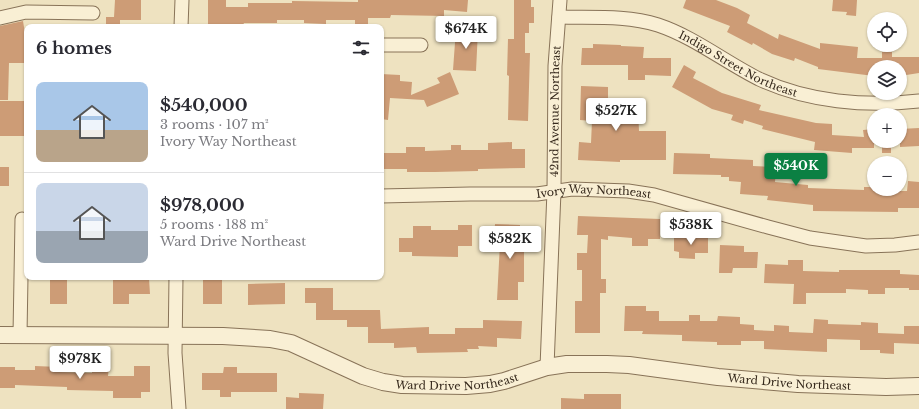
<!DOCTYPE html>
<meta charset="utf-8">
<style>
:root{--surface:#fff;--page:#f7f7f7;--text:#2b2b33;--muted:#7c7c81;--line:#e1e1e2;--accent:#0b8043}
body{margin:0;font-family:"Libre Baskerville",serif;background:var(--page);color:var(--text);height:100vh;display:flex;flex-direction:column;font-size:15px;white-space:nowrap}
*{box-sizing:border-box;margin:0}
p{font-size:13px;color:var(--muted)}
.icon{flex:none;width:22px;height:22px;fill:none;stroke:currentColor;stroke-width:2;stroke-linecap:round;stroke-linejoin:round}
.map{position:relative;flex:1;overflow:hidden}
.side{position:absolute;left:24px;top:24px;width:360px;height:256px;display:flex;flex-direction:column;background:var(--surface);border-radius:8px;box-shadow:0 1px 3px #0004}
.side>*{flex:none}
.controls{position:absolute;left:867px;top:12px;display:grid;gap:8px}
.controls a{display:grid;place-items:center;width:40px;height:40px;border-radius:50%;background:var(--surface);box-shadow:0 1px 3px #0004;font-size:20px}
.price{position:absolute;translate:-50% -34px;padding:0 9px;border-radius:4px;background:#fff;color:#222;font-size:13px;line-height:26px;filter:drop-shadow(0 1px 2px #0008)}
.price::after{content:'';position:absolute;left:50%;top:24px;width:12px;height:9px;margin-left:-6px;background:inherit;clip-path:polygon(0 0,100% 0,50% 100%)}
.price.selected{background:var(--accent);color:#fff}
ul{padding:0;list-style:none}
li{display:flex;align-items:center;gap:12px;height:100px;padding:0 12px}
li+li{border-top:1px solid var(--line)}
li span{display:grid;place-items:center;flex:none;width:112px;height:80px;border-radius:8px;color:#555}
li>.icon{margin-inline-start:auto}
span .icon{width:48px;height:48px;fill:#fffc;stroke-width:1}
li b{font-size:17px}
h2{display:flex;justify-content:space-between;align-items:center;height:48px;padding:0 12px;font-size:17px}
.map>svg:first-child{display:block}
.building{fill:#cd9c76}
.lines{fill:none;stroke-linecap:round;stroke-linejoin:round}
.minor-casing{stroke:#887358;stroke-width:15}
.tertiary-casing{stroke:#887358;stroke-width:18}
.minor{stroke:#f9efd4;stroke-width:13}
.tertiary{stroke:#f9efd4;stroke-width:16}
.labels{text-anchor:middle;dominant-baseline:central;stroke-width:3;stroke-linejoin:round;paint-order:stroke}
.street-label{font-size:11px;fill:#372a1d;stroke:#f6ecd0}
</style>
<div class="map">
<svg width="919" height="409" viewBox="0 0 919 409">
<rect width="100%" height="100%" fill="#eee2c0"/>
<path class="building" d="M115,0H141V20H120V27H106V17H114Z
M208,0H226V7H248V3H292V1L358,2V0H468L467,12L444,10V16L391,15L390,18H368V25H355V20H326V24L304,23V20H277V23H244L243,25L208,24Z
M514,0H531V7H534V23H529V33H525V53H530L528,121L508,120L509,76L507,75L508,39H514Z
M686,0H716L737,8L750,15L747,23L778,39L779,34L820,49V43L858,47L857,58H882V52H892V57H919V73L900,76V67H874V76L818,69V67L795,58L794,61L772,54L753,43L752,45L727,32L730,26L683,8Z
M833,0H857L856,16L846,15L847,12L832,11Z
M23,21L27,45V63H9L8,100H0V26Z
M456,29L478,30L476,71L453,70Z
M593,44L621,45V46L644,47L643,58H671V76L645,75V80H628V65H581L582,48H593Z
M684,65L696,72L693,78L722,93L761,105L759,110L816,123L832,124V135L864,137L863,130L874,129V148H852V153L814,150L815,142L762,129L763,126L744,120L743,124L731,120L733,115L712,109L672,87Z
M450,72L459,94L427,107L424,100L390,98L388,120L381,119V74L400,75V81L412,82L411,95L440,83L437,78Z
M581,86L608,87V107H611V110H638L639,131H666V160H620V162L578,160L579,142L591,143L592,121L580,120Z
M0,101H27V136H0Z
M919,128V146L900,147V129Z
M882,141H891V153H882Z
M512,142V149H525V168L478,169V171L435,172H407V169H381V153H406V147H425V151L451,150V145H461V150H488V143Z
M674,153L710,154V158L753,160V166L776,167L775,182L808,185V188L864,190V187H874V189H885V191H907L908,181L919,182V208H898V212L813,211V205L767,200L768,196L740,194L741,182L729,181V177H721V175L673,174Z
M0,167H9V186H0Z
M578,216L660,219V239H648V246H632V238L608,236V240L601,239V279H606V293H600V333H575V301H582V270H577V253H587L588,235H577Z
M495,224L520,225V232H524V282H518V300H497L500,243H494Z
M458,225H472V246H458V257L412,256V252H399V238H413V226H431V230H458Z
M674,235L708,236V253H695V259L679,258V252L674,251Z
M720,245L744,246V252H758L757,268H733L732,273H719Z
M788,260H803V271L839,272V270H900V274L919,275V290H909V288H885V294H868V290L846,289V293H806V304H793L794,284L764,283L765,264L788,265Z
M50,277H67V304H50Z
M124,277L149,278L150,294H129V304H113V278Z
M203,277H222V304H203Z
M285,283V304L248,305V284Z
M305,288H333V310H380L381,329L429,327V334H455V328H483V320L522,321L521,339L497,338V347L478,346L479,349H467L468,352L417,353L416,347L394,348V343H368V327H347V320H316V303H305Z
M625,306H646V311H659V321H689V315H700V321H717L718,316L740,317V324L754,325V330L774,331V325L789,326V332L813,333L814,319L828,320V324L861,325V322L878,323V333L904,334V326H919V344L894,343V354L880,353V350H860V340L827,339V352L764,349V341H741V345H717V342L682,341V335L642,334L643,331H624Z
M35,366L59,367V372L92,373V366H109L108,376H134V366H150V392H141V398H113V391L67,390V387L15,385V388H0V367H15V370H35Z
M224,367H237V373H277V392H231V397H220V390H202V373H223Z
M299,393L324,394L323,409H286V397L299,398Z
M584,394H621V409H561V398L584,399Z"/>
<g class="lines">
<defs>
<g id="minor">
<path id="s1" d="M559,17C591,18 626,15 658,25C694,37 725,62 759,79C808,102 866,107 919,101"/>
<path d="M0,18L26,12L93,13"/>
<path d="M181,27L182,0"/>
<path d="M381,45H421"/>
<path id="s2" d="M381,196L470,194H537L572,189L628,191L654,195L768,227L810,238L866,246L895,245L919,242"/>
<path d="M176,277L175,353L179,409"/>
<path d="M20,335L22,219"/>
<path id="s3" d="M547,367L554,191L555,66L560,0"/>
</g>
<g id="tertiary">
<path id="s4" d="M0,335L223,336L270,339L291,343L363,376L383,382L402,385L466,386L490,384L504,381L547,367L567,364H607L629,365L718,377L798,384L886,387L919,386"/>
</g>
</defs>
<use href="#minor" class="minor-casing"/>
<use href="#tertiary" class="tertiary-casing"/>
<use href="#minor" class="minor"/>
<use href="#tertiary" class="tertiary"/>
</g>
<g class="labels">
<g class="street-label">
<text stroke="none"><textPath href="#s1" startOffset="189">Indigo Street Northeast</textPath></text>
<text stroke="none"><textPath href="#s3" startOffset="256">42nd Avenue Northeast</textPath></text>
<text stroke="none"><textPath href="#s2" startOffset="213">Ivory Way Northeast</textPath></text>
<text stroke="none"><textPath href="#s4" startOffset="466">Ward Drive Northeast</textPath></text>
<text stroke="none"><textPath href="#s4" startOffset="802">Ward Drive Northeast</textPath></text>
</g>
</g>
</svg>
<div class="controls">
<a><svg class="icon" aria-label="locate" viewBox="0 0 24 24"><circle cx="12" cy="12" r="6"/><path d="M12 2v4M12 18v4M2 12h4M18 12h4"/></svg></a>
<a><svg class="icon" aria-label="layers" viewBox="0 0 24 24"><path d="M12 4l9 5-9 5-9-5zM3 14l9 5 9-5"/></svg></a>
<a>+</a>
<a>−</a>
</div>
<b class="price" style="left:466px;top:50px">$674K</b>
<b class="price" style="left:616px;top:132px">$527K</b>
<b class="price selected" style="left:796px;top:187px">$540K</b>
<b class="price" style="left:691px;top:246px">$538K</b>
<b class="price" style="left:510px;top:260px">$582K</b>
<b class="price" style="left:80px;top:380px">$978K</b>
<section class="side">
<h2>6 homes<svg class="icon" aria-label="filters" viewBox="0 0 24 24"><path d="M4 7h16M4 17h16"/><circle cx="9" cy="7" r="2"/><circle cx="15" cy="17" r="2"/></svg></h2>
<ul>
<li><span style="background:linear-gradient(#a9c7e8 60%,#b9a48a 0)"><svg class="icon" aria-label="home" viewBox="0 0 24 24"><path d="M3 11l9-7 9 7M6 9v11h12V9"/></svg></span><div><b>$540,000</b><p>3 rooms · 107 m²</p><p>Ivory Way Northeast</p></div></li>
<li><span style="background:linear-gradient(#c9d6e8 60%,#9aa5b1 0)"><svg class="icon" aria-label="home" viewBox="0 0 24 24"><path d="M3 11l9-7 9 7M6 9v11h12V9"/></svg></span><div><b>$978,000</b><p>5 rooms · 188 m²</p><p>Ward Drive Northeast</p></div></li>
</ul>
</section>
</div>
